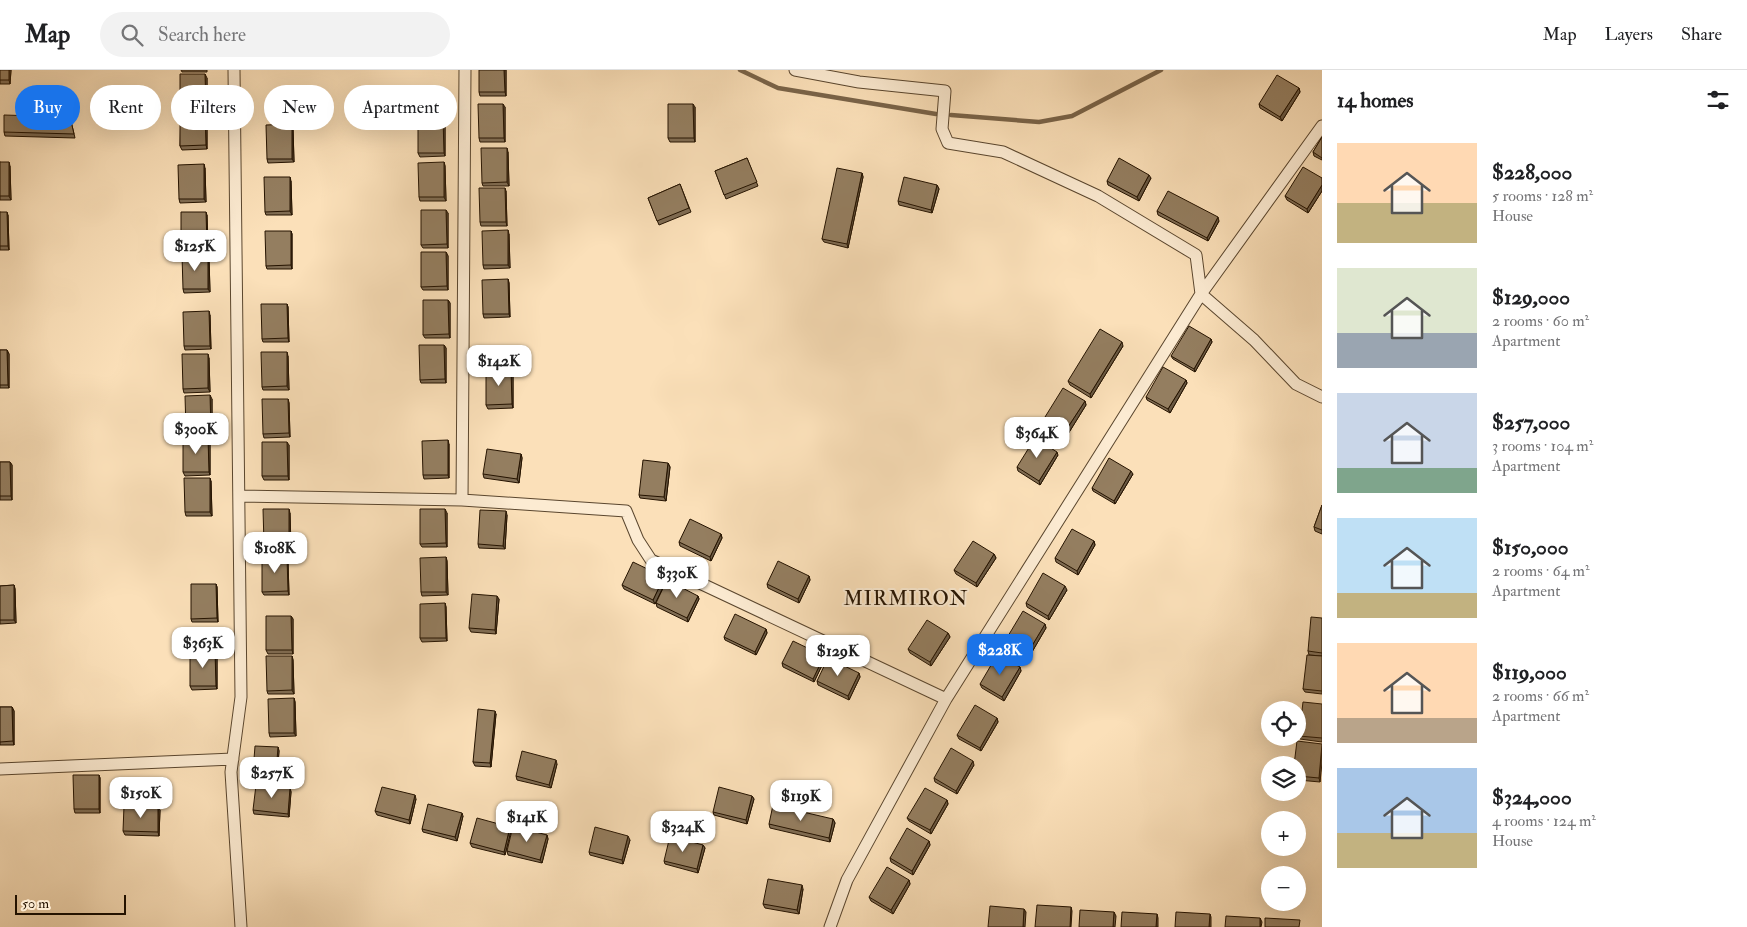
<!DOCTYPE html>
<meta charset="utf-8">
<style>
:root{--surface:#fff;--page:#f2f2f2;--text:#202124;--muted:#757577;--line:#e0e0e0;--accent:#1a73e8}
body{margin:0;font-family:"IM FELL Double Pica",serif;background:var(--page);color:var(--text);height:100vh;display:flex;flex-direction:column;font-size:19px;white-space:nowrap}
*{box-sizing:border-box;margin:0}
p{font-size:16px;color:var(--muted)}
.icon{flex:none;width:28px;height:28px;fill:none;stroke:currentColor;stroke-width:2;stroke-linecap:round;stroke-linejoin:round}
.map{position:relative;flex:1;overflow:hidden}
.panel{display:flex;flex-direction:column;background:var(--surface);width:425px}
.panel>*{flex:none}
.guide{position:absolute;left:15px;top:15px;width:475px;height:45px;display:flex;gap:10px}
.fabs{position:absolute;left:1261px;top:631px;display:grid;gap:10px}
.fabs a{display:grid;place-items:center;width:45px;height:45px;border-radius:50%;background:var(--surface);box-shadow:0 5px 20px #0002;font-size:25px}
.scale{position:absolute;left:15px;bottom:12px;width:111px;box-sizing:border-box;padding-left:5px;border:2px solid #251300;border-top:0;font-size:14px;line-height:18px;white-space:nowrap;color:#251300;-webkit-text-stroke:4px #fcebd2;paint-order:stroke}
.price{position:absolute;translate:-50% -42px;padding:0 11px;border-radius:10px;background:#fff;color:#222;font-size:16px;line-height:32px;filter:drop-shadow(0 1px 2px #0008)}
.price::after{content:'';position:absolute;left:50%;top:30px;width:15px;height:11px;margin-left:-8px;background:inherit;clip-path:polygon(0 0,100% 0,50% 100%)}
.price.on{background:var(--accent);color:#fff}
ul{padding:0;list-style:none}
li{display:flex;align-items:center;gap:15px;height:125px;padding:0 15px}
li span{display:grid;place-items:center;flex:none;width:140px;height:100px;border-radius:0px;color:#555}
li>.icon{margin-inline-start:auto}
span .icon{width:60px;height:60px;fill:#fffc;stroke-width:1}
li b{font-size:21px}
h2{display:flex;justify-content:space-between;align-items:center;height:60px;padding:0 15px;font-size:21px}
.chip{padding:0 18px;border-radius:22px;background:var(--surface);box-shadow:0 5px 20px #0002;font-size:18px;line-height:45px}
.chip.on{background:var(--accent);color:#fff}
header{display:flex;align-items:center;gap:30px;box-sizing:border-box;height:70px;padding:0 25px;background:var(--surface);border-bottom:1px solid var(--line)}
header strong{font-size:24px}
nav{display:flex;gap:28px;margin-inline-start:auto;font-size:18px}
.search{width:350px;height:45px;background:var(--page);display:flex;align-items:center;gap:12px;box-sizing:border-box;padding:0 18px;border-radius:28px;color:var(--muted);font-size:19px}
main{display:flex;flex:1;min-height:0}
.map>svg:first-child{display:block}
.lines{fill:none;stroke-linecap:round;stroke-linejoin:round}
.stream{stroke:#7a6449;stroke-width:4.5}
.street-casing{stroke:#5a462e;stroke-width:13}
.street{stroke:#fcebd2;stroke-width:11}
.wall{fill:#7f6c53;stroke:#251300}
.shaded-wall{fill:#685843;stroke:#251300}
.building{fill:#947e60;stroke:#251300}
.labels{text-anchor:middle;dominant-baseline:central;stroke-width:4;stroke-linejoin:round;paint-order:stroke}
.quarter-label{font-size:20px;letter-spacing:1px;fill:#251300;stroke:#fcebd2}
</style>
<header>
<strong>Map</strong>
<div class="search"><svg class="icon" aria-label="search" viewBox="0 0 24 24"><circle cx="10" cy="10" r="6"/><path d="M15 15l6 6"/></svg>Search here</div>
<nav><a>Map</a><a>Layers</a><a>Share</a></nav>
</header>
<main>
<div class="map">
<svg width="1322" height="857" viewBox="0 0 1322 857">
<rect width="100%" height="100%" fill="#fbe0b9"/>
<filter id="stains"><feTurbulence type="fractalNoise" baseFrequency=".004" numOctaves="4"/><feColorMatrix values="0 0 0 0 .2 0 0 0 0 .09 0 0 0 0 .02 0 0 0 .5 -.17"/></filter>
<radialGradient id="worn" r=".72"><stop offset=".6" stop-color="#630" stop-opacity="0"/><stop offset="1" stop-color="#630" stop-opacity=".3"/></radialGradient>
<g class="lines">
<path class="stream" d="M740,0L778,18L936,44
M951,45L1039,52L1072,46L1161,0"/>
<defs>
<path id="street" d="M234,0L241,627L231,702L241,857
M795,0L859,12L945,21L942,59L948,73L1003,82L1098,126L1196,185L1201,224L1254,270L1296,314L1322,327
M239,426L462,430L626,441L638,470L651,490L946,629
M462,430L465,0
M0,699L233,689
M830,857L847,810L946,629L1201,224L1322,56"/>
</defs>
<use href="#street" class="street-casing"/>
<use href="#street" class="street"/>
</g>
<path class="wall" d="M0,0H11L10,14H0Z
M181,0H207V2H182Z
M506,0V26H480L479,22Z
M207,8V42H206L207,45V79L182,80L180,76L181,41L180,39Z
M1299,18L1300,22L1282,51L1260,38L1259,34Z
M505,37V72H480L479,68Z
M695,37V72H670L668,68Z
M443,48L445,52V86L420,87L418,83Z
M71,51L75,68L5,66L4,62Z
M293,58L294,92L268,93L267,89Z
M1322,67V90L1314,86L1313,82Z
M508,82L509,116H483L482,113Z
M747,88L758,116L726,129L715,101Z
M0,92L10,96L11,130H0Z
M444,92L445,96L446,131H420L419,127Z
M205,98L206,132L180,133L179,129Z
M862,103L863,107L848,178L824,172L822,169Z
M1151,108L1139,131L1108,115L1107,111Z
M1322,108V121L1308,143L1287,130L1285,126Z
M291,111L292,145H266L265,142Z
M680,114L691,142L659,155L648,128Z
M937,115L939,119L932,143L899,135L898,131Z
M506,121L507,156H481L480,152Z
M1157,141L1219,151L1208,171L1158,145Z
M0,142L8,145L9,180H0Z
M448,143V178H423L421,175Z
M207,145L208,180H183L181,176Z
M291,161L292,164V199H267L266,196Z
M509,164L510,198L484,199L483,195Z
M446,182L448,186V220H423L421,217Z
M209,188L210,222L184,223L183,219Z
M508,209L509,213L510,247L484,248L483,244Z
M448,230L450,233V268H425L423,265Z
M287,234L288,237L289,272H263L262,269Z
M210,245L211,279L185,280L184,276Z
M1211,269L1212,272L1195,302L1173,289L1171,286Z
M444,275L446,278V313H421L420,310Z
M1123,276L1091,328L1070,315L1068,311Z
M0,280H7L9,284V318H0Z
M288,286L289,320H263L262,317Z
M209,288L210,322L184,323L183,319Z
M511,300L513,304V338L488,339L486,335Z
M1186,310L1187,313L1170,343L1147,330L1146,327Z
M212,329V363L187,364L186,360Z
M288,329L289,333L290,367L264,368L263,364Z
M1085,331L1086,335L1068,364L1046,350L1045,347Z
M210,371V405L185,406L183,402Z
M449,374V408L424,409L423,405Z
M289,375V410H264L262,406Z
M521,384L522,388L519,413L484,408L483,404Z
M1058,385L1040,415L1018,401L1017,397Z
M0,392H10L12,395V430H0Z
M668,393L670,397L666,431L640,428L639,425Z
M1133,404L1115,434L1093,421L1092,418Z
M211,411L212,446H186L185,442Z
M1322,435V464L1315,461L1314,457Z
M290,443L291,477H265L264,474Z
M447,443V477H422L420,474Z
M507,445L505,479L479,478L478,474Z
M721,464L722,468L711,491L680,476L679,472Z
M1094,471L1095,475L1078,505L1056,492L1055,488Z
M994,484L996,488L977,517L956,504L954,500Z
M446,487L447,491L448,525L422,526L421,522Z
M288,491L289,525H264L262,522Z
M809,506L810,510L799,533L768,518L767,514Z
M664,507L666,511L655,534L624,519L622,515Z
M216,514L217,517L218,552H192L191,549Z
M14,515L15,519L16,553L0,554V516Z
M1067,520L1049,550L1027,537L1026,533Z
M698,526L699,529L688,552L657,537L656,533Z
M499,529L496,564L471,562L469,558Z
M445,533L446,537L447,571L422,572L420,568Z
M291,546L293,549V584H268L266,580Z
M1322,548V586L1309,585L1308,581Z
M1045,554L1046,558L1029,587L1007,574L1005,571Z
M766,559L767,563L756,585L725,570L724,567Z
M948,563L950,567L931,596L910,583L908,579Z
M215,581L217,585V619L192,620L190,616Z
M292,586L293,590L294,624H268L267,621Z
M824,586L825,589L814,612L783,597L782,593Z
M1322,586V624L1305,622L1303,619Z
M1020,597L1021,601L1004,631L982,618L980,614Z
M859,603L860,607L849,630L818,615L817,611Z
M294,628L295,632L296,666L270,667L269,663Z
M1322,634V672L1300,669L1299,666Z
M0,637H12L14,641V675H0Z
M496,644L491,697L475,696L473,692Z
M997,648L998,652L981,681L959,669L957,665Z
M1322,674L1320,712L1298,710V695Z
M278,677L279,681L277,707L254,705L253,702Z
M557,694L551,718L517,710L516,706Z
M974,695L957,724L935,712L934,708Z
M99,705L100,708V743H75L74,739Z
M290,718L291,722L289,747L254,744L253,740Z
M752,726L754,729L747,754L714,745L713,742Z
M416,729L410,754L377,745L375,741Z
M947,730L948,734L931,764L909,751L907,748Z
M160,740L159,766L125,765L123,761Z
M463,746L457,771L423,762L422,759Z
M833,749L835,753L830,772L770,758L769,754Z
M511,761L505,785L472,777L470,773Z
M547,765L548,769L542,793L508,785L507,781Z
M630,770L623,794L590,785L589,782Z
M929,771L930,775L913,805L891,792L890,788Z
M703,775L705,778L698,803L665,794L664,791Z
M909,810L910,814L893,844L871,831L869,827Z
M803,819L799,844L765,838L763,834Z"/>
<path class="shaded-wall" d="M9,0H11L10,14L9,10Z
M504,0H506V26L505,22Z
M205,4L207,8V42L206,38Z
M1299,18L1300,22L1282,51L1280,47Z
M503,34L505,37V72L504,68Z
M693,34L695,37V72L694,68Z
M205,41L207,45V79L206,75Z
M443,48L445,52V86L444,83Z
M292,54L293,58L294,92L292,89Z
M507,78L508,82L509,116L507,112Z
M9,92L10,96L11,130L9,126Z
M444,92L445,96L446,131L444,127Z
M204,94L205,98L206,132L204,129Z
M862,103L863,107L848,178L847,174Z
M1149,105L1151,108L1139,131L1137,127Z
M290,107L291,111L292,145L290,141Z
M937,115L939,119L932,143L931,140Z
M1322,115V121L1308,143L1307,139Z
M505,118L506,121L507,156L506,152Z
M446,140L448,143V178L447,174Z
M7,142L8,145L9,180L8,176Z
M206,142L207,145L208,180L207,176Z
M1218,147L1219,151L1208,171L1207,168Z
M508,160L509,164L510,198L508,195Z
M291,161L292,164V199L291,195Z
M446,182L448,186V220L447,216Z
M208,184L209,188L210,222L208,219Z
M508,209L509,213L510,247L509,244Z
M448,230L450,233V268L449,264Z
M287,234L288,237L289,272L288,268Z
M209,241L210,245L211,279L210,276Z
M1211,269L1212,272L1195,302L1194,299Z
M1122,272L1123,276L1091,328L1090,324Z
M444,275L446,278V313L445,309Z
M7,280L9,284V318L8,315Z
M287,282L288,286L289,320L287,316Z
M208,284L209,288L210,322L208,318Z
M511,300L513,304V338L512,334Z
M1186,310L1187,313L1170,343L1168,339Z
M210,325L212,329V363L211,360Z
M288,329L289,333L290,367L289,363Z
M1085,331L1086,335L1068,364L1066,360Z
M208,367L210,371V405L209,402Z
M448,370L449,374V408L448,405Z
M287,372L289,375V410L288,406Z
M1057,382L1058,385L1040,415L1039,411Z
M521,384L522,388L519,413L517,409Z
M10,392L12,395V430L11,426Z
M668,393L670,397L666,431L664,427Z
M1131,401L1133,404L1115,434L1114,431Z
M210,408L211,411L212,446L210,442Z
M289,439L290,443L291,477L289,473Z
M445,439L447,443V477L446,473Z
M506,441L507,445L505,479L503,476Z
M721,464L722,468L711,491L710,487Z
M1094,471L1095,475L1078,505L1077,501Z
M994,484L996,488L977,517L976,513Z
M287,487L288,491L289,525L288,521Z
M446,487L447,491L448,525L446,522Z
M809,506L810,510L799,533L798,529Z
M664,507L666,511L655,534L653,530Z
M216,514L217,517L218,552L217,548Z
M14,515L15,519L16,553L14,550Z
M1065,516L1067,520L1049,550L1048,546Z
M497,526L499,529L496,564L495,560Z
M698,526L699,529L688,552L687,548Z
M445,533L446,537L447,571L446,568Z
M291,546L293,549V584L292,580Z
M1045,554L1046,558L1029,587L1027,584Z
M766,559L767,563L756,585L755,582Z
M948,563L950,567L931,596L930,592Z
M215,581L217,585V619L216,616Z
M292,586L293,590L294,624L292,620Z
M824,586L825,589L814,612L813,609Z
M1020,597L1021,601L1004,631L1002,627Z
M859,603L860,607L849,630L848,626Z
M294,628L295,632L296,666L294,663Z
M12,637L14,641V675L13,671Z
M495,641L496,644L491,697L490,693Z
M997,648L998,652L981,681L980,678Z
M278,677L279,681L277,707L276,703Z
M1322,678V693L1320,712L1319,708Z
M556,690L557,694L551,718L549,715Z
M973,691L974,695L957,724L956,721Z
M99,705L100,708V743L99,739Z
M290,718L291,722L289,747L288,744Z
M415,725L416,729L410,754L409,750Z
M752,726L754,729L747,754L746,750Z
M947,730L948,734L931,764L930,760Z
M158,737L160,740L159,766L158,762Z
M462,743L463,746L457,771L455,767Z
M833,749L835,753L830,772L829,768Z
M510,757L511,761L505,785L504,782Z
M547,765L548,769L542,793L540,790Z
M628,766L630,770L623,794L622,790Z
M929,771L930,775L913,805L912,801Z
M703,775L705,778L698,803L697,799Z
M909,810L910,814L893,844L891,840Z
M802,815L803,819L799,844L797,840Z
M1071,837L1072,841L1071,857H1070Z
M1024,839L1026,842L1025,857H1023Z
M1114,842L1116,846L1115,857H1113Z
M1157,844L1158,848V857H1156Z
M1210,844L1211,847V857H1209Z
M1260,848L1262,852L1261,857H1260Z"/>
<path class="building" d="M0,0H9V10H0Z
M479,0H504L505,22H479Z
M180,4H205L206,38L180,39Z
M1277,5L1299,18L1280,47L1259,34Z
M478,34H503L504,68H479Z
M668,34H693L694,68H668Z
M180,41H205L206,75L180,76Z
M4,45L70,47L74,64L4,62Z
M443,48L444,83H418V49Z
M292,54V89H267L266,55Z
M1322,67V88L1313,82Z
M481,78H507V112L482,113Z
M747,88L757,112L724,125L715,101Z
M1119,88L1149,105L1137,127L1107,111Z
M0,92H9V126H0Z
M444,92V127H419L418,93Z
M204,94V129H179L178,95Z
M1303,97L1322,108V115L1307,139L1285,126Z
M837,98L862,103L847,174L822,169Z
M264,107H290V141L265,142Z
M904,107L937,115L931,140L898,131Z
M680,114L689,138L657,151L648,128Z
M479,118H505L506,152H480Z
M1168,121L1218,147L1207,168L1157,141Z
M421,140H446L447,174L421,175Z
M0,142H7L8,176H0Z
M181,142H206L207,176H181Z
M508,160V195H483L482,161Z
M265,161H291V195L266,196Z
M421,182H446L447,216L421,217Z
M208,184V219H183L182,185Z
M508,209L509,244H483L482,210Z
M423,230H448L449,264L423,265Z
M261,234H287L288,268L262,269Z
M209,241L210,276H184L183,242Z
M1189,256L1211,269L1194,299L1171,286Z
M1100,259L1122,272L1090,324L1068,311Z
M419,275H444L445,309L420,310Z
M0,280H7L8,315H0Z
M261,282H287V316L262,317Z
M182,284H208V318L183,319Z
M1163,297L1186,310L1168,339L1146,327Z
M486,300H511L512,334L486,335Z
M1063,318L1085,331L1066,360L1045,347Z
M210,325L211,360H186L185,326Z
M262,329H288L289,363L263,364Z
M208,367L209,402H183V368Z
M1035,368L1057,382L1039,411L1017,397Z
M448,370V405H423L422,371Z
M262,372H287L288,406H262Z
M487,379L521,384L517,409L483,404Z
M1109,388L1131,401L1114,431L1092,418Z
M643,390L668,393L664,427L639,425Z
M0,392H10L11,426H0Z
M184,408H210V442H185Z
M1322,435V460L1314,457Z
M263,439H289V473L264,474Z
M420,439H445L446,473L420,474Z
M480,440L506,441L503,476L478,474Z
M690,449L721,464L710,487L679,472Z
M1072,459L1094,471L1077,501L1055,488Z
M973,471L994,484L976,513L954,500Z
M262,487H287L288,521L262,522Z
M446,487V522H421L420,488Z
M778,491L809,506L798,529L767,514Z
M633,492L664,507L653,530L622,515Z
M1043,503L1065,516L1048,546L1026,533Z
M667,510L698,526L687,548L656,533Z
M191,514H216L217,548L191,549Z
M14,515V550H0V516Z
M472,524L497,526L495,560L469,558Z
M445,533L446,568H420V534Z
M1023,541L1045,554L1027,584L1005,571Z
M735,544L766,559L755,582L724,567Z
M266,546H291L292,580H266Z
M1311,547L1322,548V583L1308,581Z
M927,550L948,563L930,592L908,579Z
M793,571L824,586L813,609L782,593Z
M215,581L216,616H190V582Z
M997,585L1020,597L1002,627L980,614Z
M1307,585L1322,586V621L1303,619Z
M266,586H292V620L267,621Z
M828,588L859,603L848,626L817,611Z
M294,628V663H269L268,629Z
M1303,632L1322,634V668L1299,666Z
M975,635L997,648L980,678L957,665Z
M0,637H12L13,671L0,672Z
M478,639L495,641L490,693L473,692Z
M1297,671L1322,674L1319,708L1298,706V695H1294Z
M255,676L278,677L276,703L253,702Z
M951,678L973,691L956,721L934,708Z
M522,681L556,690L549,715L516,706Z
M73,705H99V739H74Z
M256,715L290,718L288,744L253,740Z
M382,717L415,725L409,750L375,741Z
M719,717L752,726L746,750L713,742Z
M925,718L947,730L930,760L907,748Z
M428,734L462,743L455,767L422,759Z
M773,735L833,749L829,768L769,754Z
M124,736L158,737V762L123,761Z
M477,748L510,757L504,782L470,773Z
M513,756L547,765L540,790L507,781Z
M595,757L628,766L622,790L589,782Z
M907,758L929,771L912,801L890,788Z
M670,766L703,775L697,799L664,791Z
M887,797L909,810L891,840L869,827Z
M768,809L802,815L797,840L763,834Z
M1037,835L1071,837L1070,857H1035Z
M990,836L1024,839L1023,857H988Z
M1080,840L1114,842L1113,857H1079Z
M1122,842L1157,844L1156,857H1121Z
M1176,842L1210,844L1209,857H1175Z
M1226,846L1260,848V857H1225Z
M1265,848L1300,850L1299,857H1265Z"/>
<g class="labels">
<g class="quarter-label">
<text x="906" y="528">MIRMIRON</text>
</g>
</g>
<rect width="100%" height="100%" filter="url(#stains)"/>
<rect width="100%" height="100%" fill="url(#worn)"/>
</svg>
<div class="fabs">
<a><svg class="icon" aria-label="locate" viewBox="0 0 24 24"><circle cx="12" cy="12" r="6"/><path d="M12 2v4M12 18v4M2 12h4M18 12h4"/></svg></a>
<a><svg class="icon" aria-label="layers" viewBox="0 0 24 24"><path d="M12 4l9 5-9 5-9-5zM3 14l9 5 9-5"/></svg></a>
<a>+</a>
<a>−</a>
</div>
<div class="scale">50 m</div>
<b class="price" style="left:195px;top:202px">$125K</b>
<b class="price" style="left:499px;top:317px">$142K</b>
<b class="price" style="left:196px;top:385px">$300K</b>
<b class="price" style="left:1037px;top:389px">$364K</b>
<b class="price" style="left:275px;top:504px">$108K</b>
<b class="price" style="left:677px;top:529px">$330K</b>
<b class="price" style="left:203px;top:599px">$363K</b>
<b class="price on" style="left:1000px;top:606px">$228K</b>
<b class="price" style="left:838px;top:607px">$129K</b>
<b class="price" style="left:272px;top:729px">$257K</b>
<b class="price" style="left:141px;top:749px">$150K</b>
<b class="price" style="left:801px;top:752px">$119K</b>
<b class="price" style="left:527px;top:773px">$141K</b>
<b class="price" style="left:683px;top:783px">$324K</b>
<div class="guide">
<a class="chip on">Buy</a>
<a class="chip">Rent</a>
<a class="chip">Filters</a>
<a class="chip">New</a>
<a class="chip">Apartment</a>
</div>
</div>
<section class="panel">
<h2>14 homes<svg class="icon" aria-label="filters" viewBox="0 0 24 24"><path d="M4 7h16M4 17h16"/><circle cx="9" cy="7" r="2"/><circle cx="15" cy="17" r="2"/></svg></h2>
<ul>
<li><span style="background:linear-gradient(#ffd9b3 60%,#c2b280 0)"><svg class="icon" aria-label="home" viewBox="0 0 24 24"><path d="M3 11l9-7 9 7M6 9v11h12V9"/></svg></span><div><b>$228,000</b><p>5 rooms · 128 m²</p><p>House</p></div></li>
<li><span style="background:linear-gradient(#dfe7d0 65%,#9aa5b1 0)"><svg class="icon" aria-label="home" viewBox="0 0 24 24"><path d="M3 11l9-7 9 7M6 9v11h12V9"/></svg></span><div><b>$129,000</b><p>2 rooms · 60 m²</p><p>Apartment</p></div></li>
<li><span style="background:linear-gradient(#c9d6e8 75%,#7fa58c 0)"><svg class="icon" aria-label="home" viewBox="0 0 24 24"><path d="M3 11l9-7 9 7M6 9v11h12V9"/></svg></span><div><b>$257,000</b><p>3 rooms · 104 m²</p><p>Apartment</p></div></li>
<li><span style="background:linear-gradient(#bfe0f5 75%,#c2b280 0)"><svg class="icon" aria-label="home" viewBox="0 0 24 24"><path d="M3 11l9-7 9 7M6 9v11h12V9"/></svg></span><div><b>$150,000</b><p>2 rooms · 64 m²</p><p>Apartment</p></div></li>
<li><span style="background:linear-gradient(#ffd9b3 75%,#b9a48a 0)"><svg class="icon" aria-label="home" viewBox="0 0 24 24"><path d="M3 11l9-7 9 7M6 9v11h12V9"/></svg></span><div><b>$119,000</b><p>2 rooms · 66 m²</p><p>Apartment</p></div></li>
<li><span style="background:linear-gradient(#a9c7e8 65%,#c2b280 0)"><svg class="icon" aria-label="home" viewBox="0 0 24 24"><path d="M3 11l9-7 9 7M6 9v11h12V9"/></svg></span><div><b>$324,000</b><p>4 rooms · 124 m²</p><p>House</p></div></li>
</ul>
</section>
</main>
